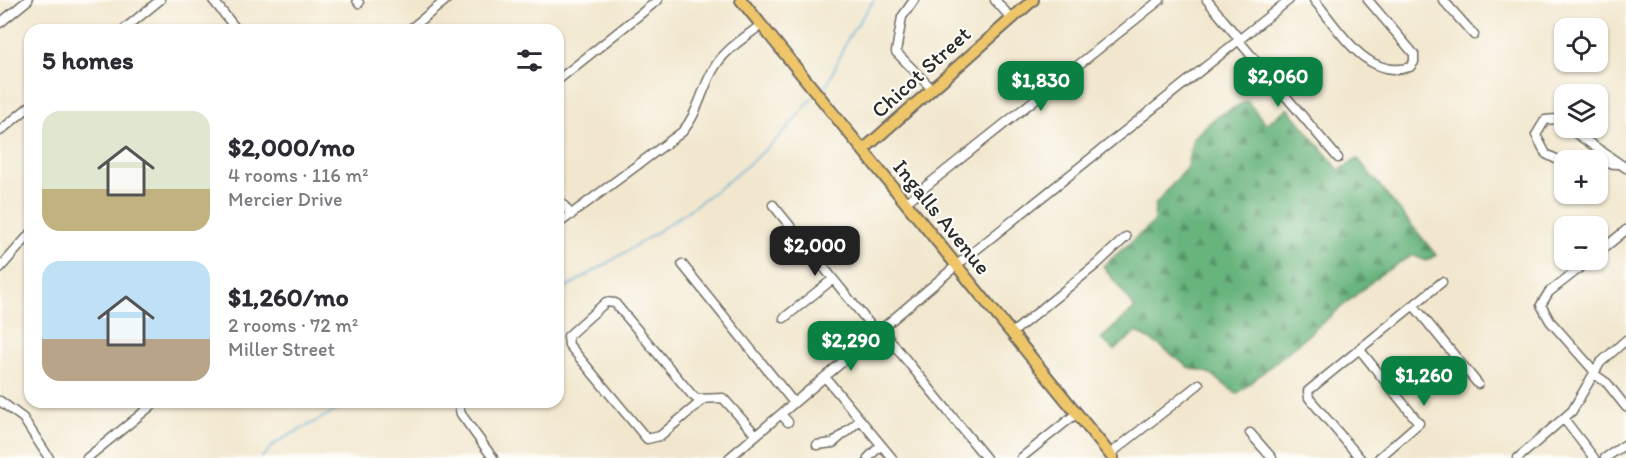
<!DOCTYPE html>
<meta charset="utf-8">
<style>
:root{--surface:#fff;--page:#f7f7f7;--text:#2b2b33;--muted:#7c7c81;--accent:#0b8043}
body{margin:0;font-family:Itim,sans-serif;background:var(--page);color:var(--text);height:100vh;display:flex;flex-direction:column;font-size:22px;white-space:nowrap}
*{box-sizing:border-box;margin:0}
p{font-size:20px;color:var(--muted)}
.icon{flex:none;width:33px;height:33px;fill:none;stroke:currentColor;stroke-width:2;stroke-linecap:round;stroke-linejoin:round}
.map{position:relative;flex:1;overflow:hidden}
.panel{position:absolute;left:24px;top:24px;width:540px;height:384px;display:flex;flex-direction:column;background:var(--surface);border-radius:18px;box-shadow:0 2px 4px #0004}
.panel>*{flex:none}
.fabs{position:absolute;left:1554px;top:18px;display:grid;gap:12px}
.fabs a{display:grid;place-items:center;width:54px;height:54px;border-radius:12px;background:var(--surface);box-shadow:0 2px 4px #0004;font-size:30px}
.price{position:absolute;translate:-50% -51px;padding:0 14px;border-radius:12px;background:var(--accent);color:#fff;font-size:20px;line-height:39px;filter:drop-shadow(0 2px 3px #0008)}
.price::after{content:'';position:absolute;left:50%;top:36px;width:18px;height:14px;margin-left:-9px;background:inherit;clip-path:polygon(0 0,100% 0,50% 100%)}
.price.current{background:#222;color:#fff}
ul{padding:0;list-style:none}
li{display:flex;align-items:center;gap:18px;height:150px;padding:0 18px}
li span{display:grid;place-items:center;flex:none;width:168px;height:120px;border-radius:18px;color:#555}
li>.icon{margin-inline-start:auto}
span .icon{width:72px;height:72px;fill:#fffc;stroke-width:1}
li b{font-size:26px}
h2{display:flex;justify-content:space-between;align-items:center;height:72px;padding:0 18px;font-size:26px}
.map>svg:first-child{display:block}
.forest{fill:url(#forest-firs);stroke:#4a7054;stroke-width:1.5}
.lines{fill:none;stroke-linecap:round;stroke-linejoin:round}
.stream{stroke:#5aa7d3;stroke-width:1.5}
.minor-casing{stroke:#716d64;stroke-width:11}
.major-casing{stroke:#716d64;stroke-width:14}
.minor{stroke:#fff;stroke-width:8}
.major{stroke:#eec569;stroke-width:10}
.labels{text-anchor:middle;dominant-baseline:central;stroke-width:4.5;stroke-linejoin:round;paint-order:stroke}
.street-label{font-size:22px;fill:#2b2b2b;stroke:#fdfcf7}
</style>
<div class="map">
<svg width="1626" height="458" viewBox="0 0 1626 458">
<defs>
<pattern id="forest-firs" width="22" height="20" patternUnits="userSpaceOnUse" patternTransform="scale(1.5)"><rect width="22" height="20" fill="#68b47d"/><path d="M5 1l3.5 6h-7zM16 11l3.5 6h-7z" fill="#569367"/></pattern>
</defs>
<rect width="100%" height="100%" fill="#fdfcf7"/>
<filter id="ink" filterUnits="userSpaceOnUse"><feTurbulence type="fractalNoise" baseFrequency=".0167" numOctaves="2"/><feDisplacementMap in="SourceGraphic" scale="12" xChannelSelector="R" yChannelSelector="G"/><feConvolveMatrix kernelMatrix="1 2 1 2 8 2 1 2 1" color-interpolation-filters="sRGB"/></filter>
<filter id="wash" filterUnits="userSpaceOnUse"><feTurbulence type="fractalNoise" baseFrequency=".008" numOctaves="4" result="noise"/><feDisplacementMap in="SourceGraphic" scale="24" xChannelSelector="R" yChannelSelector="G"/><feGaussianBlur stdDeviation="1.35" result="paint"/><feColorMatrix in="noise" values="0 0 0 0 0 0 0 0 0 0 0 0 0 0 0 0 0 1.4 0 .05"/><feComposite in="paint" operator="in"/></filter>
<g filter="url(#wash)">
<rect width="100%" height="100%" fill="#f2e7ce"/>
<path class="forest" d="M1247,101L1266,124L1288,108L1339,170L1358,159L1436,255L1426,261L1412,255L1381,274L1237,394L1209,373L1188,367L1159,345L1137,332L1114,350L1101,339L1135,308L1103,266L1154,222L1155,205L1187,167L1193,138L1216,117Z"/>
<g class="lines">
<path class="stream" d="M822,89L828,83L848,38L874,0
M558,292C634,249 720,195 783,133C794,122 802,109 813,98
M261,458L277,442L352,402"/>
</g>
</g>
<g filter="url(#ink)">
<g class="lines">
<defs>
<path id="minor" d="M213,0L237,30
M357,0L359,3
M914,0L902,17L896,52L932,89
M995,0L1011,18
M1207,0L1240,40
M1314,0C1338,27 1366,81 1410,67L1414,62V54L1368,0
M1443,0L1474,35
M0,23L28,0
M123,30L160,0
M409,30L446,0
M1239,41L1338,158
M558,80L658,0
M1564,125L1557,119L1545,120L1536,135L1546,154L1564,163
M1568,128L1626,168
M0,131L30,106
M1598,163L1617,164
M558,198L571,215
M905,203L1160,0
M773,205L877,333
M558,224L682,132C698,114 701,91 713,70C723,51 744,38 761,25
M1598,253L1626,230
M1590,260L1549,292L1541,305L1550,321L1595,372
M682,264L794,403
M0,268L30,234
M1414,306L1478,384
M784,318L833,279
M881,329L986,458
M1012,333L1097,264L1126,237
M1360,350L1419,423L1379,458
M1594,374L1607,383L1626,407
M825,377L892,458
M704,399L660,436L647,439L569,345L568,336L606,302L615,303L692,395L697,399L723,398L756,435
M0,401L23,418L49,458
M458,402L461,414L493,458
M781,414L788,422
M1564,419L1594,458
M1250,433L1272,458
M817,445L833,443L860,420
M1110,454L1199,384
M87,458L156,402
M729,458L957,265L1289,0
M868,458L881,445
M1021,458L1077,413
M1360,458L1309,398L1308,391L1442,282
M1518,458L1572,411L1600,363L1626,340
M1605,458L1626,444"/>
<path id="major" d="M741,0L1113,458
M863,150L1033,0"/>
</defs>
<use href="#minor" class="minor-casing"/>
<use href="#major" class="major-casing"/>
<use href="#minor" class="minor"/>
<use href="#major" class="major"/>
</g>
</g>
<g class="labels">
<g class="street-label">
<text transform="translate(921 72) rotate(-42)">Chicot Street</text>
<text transform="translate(942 217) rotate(51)">Ingalls Avenue</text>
</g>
</g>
</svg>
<div class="fabs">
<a><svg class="icon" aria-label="locate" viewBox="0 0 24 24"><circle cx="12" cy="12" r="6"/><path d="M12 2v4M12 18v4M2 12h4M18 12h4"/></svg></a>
<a><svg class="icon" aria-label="layers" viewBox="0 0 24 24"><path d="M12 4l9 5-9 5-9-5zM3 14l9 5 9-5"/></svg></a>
<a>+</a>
<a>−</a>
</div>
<b class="price" style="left:1278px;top:108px">$2,060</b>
<b class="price" style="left:1041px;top:112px">$1,830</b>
<b class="price current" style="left:815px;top:277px">$2,000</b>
<b class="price" style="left:851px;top:372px">$2,290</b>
<b class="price" style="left:1424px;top:407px">$1,260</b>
<section class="panel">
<h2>5 homes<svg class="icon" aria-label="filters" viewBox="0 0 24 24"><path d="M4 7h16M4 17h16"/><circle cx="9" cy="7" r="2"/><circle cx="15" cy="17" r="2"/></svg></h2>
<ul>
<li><span style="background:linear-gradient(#dfe7d0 65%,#c2b280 0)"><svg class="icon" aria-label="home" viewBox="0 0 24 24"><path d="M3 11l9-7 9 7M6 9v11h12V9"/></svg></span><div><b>$2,000/mo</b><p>4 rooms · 116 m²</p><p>Mercier Drive</p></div></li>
<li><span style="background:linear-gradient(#bfe0f5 65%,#b9a48a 0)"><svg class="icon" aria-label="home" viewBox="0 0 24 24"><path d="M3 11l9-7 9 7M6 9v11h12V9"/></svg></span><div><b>$1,260/mo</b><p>2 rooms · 72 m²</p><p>Miller Street</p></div></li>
</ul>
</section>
</div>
